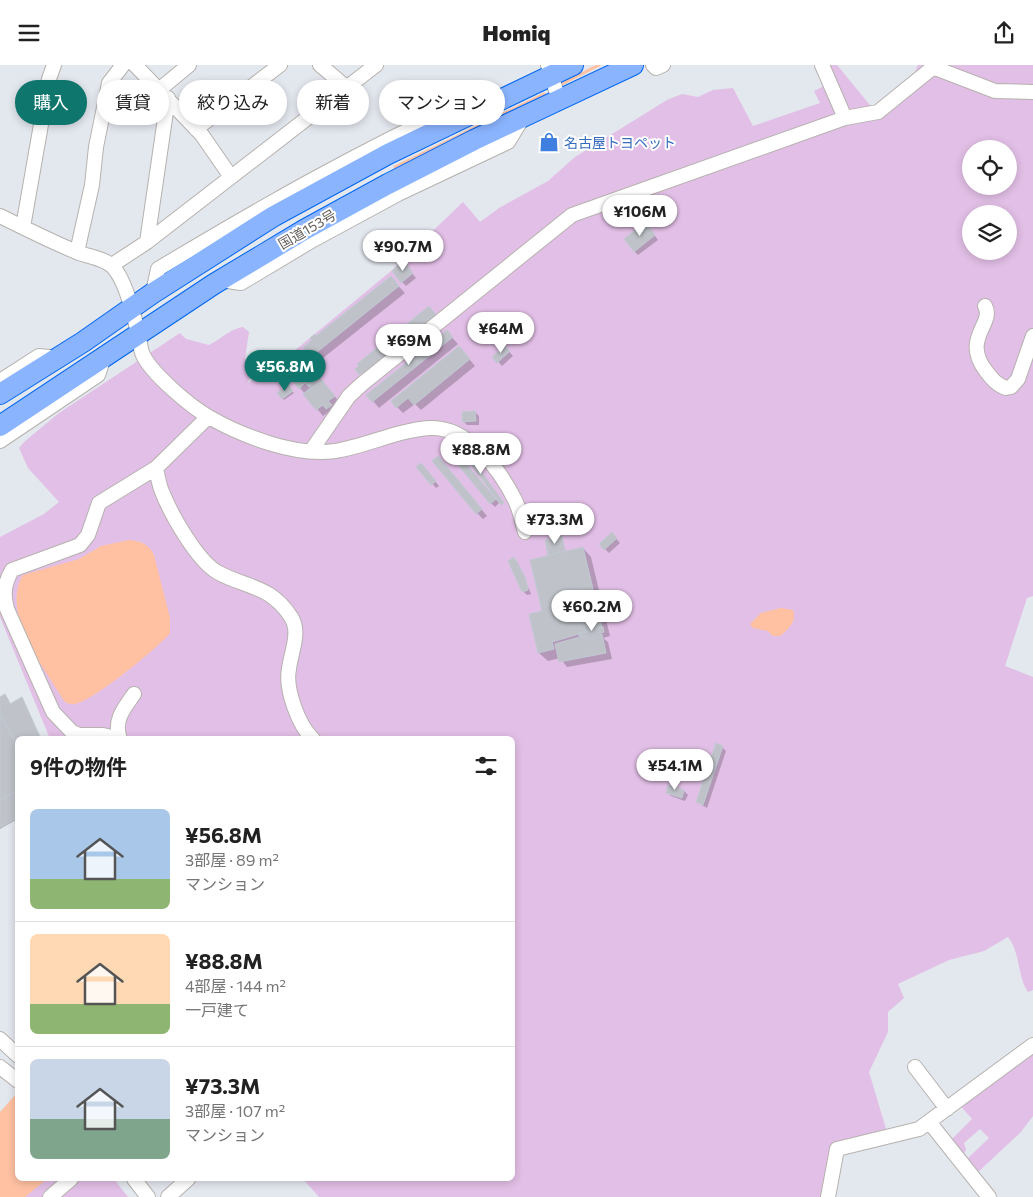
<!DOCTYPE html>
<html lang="ja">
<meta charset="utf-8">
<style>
:root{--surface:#fff;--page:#f6f6f6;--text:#222;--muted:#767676;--line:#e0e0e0;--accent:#0f766e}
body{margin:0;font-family:Commissioner,"Noto Sans JP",sans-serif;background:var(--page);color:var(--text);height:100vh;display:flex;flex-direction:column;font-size:19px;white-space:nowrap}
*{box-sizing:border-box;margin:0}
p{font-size:16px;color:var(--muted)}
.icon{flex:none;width:28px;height:28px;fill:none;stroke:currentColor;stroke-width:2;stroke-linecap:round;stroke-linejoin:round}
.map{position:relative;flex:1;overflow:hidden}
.side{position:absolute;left:15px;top:671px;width:500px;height:445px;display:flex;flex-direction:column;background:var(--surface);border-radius:8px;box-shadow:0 2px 8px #0003}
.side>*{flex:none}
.banner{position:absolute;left:15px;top:15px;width:500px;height:45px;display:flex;gap:10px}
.tools{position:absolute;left:962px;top:75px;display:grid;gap:10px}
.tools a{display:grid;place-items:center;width:55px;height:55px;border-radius:50%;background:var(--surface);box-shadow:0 2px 8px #0003;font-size:25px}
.price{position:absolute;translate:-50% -42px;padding:0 11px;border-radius:18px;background:#fff;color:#222;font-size:16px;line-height:32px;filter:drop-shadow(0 1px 2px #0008)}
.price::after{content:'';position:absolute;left:50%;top:30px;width:15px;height:11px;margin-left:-8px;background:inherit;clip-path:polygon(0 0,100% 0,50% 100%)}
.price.active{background:var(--accent);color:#fff}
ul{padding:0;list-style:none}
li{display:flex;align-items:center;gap:15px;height:125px;padding:0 15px}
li+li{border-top:1px solid var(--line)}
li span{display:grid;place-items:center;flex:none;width:140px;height:100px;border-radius:8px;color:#555}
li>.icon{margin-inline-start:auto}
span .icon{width:60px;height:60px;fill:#fffc;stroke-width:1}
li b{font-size:21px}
h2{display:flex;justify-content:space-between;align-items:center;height:60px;padding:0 15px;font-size:21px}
.tag{padding:0 18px;border-radius:22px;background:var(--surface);box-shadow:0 2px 8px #0003;font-size:18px;line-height:45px}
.tag.active{background:var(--accent);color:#fff}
header{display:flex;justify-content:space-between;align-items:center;height:65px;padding:0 15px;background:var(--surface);font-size:22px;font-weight:800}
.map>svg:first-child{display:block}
.green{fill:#e2bfe6;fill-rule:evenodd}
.water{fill:#ffc1a2}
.shadow{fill:#0003}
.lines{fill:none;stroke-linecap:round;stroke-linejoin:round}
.stream{stroke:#ffc1a2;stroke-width:3}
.building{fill:#bfc3c9;stroke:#c1c9d3}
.minor-casing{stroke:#b6b2af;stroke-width:16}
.highway-casing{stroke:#0066f1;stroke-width:22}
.minor{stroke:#fff;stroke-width:14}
.highway{stroke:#8ab4fe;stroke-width:20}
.labels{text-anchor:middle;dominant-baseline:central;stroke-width:4;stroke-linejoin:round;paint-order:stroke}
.shop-label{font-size:14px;fill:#366cbe;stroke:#fff;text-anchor:start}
.street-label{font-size:14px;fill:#645f5b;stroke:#fff}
</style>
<header><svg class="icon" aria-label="menu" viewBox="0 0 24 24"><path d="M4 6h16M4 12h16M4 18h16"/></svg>Homiq<svg class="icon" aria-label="share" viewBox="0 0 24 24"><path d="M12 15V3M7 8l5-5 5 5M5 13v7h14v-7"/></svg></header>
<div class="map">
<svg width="1033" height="1132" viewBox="0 0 1033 1132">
<rect width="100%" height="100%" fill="#e3e7ee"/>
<path class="green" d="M818,0H837L874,45L915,7L918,0H1033V531L1027,533L1005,601L1033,612V925L1028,927C1017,911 1021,889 1008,872L984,886L949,895L898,919L904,933L888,947V967L869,1007L887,1067L837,1081L824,1132H319L303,1114H512V674H50L0,552V472L44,449L59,437L28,403L19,383L24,377L59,348L180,268L186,274L209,280C223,273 228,265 243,262L249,267L245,293L250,310L248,318L276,301L391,206L463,137L480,157L499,143L548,116L575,92L667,35L682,29L698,32L713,25L733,23L753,61L820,38L814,26L826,20ZM971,84H1009V121H971ZM971,149H1009V186H971Z
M1033,982V1051L1020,1068L976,1109L967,1094L989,1073L980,1064L964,1078L966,1085L963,1090L951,1075L972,1054L958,1038Z
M18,1114H114L128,1132H0Z"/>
<path class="water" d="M129,475C140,476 149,479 154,490L170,553V568C158,583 93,636 75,639C71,640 67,638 64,636C44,602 0,548 23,510L79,494L101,481Z
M781,543L793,545C797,557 788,564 780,571H773L768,566L753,563L750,559L761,548Z
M17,1028L18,1114H47L25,1132H0V1047Z"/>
<path class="shadow" d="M649,163L658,175L638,190L634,186Z
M407,202L416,213L406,221L402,217Z
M391,213L405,228L318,297L312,291L317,273Z
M447,267L458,279L379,343L373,336Z
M459,282L475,301L421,345L415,339L403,348L397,342Z
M505,282L513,291L502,301L494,292Z
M288,293L291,296L287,299L284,296Z
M312,303L340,338L334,350L330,346L323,351L300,323Z
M288,321L294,328L284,335L279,328Z
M475,347L479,351V360H467L463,356Z
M459,391L499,438L495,442L491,438Z
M434,396L444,399L487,451L483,454L477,448Z
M418,402L425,404L439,421L436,423Z
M612,469L620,478L609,488L600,479Z
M561,472L566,487L583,483L591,492L610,571L603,573L608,577L612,594L567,602L560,593L548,596L539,588L551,491L549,489Z
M514,494L518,498L531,529L527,530L523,526Z
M7,632L11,640L22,634L23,635L40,674H18V754L0,764V633Z
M722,682L726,686L707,743L697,737Z
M684,726L688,730L685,736L671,731L667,727Z"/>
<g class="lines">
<path class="stream" d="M562,19L599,0
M395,102L544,29"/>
</g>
<path class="building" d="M645,157L655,170L634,187L624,174Z
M404,196L413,208L401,218L392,206Z
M391,211L399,221L311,292L303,282L312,275L310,273L315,269L316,271Z
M429,241L437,251L365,309L363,307L359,310L355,304L359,301L357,299Z
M447,265L453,272L372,337L366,330Z
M459,281L470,294L414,340L408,333L396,343L391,336Z
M505,281L510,286L497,298L492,292Z
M306,295L320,313L309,322L305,318L299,324L288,309Z
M321,314L335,331L328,336L332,340L326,344L323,340L316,345L303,329Z
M288,319L293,326L282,334L277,328Z
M475,346L476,356L462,357V347Z
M462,380L504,438L501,440L459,383Z
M455,386L496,434L490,439L450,390Z
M438,391L482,444L476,449L432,396Z
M421,398L436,416L431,420L416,402Z
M612,467L617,473L604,485L599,479Z
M562,471L565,486L548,490L545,475Z
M583,482L602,562L552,577L554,584L538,588L529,549L542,546L530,495Z
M514,492L526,514L528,525L522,527L508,496Z
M603,562L604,567L584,573V570L579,571L578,568Z
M602,569L606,588L559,597L555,579L583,571L584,574Z
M5,629L10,639L22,632L41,674H18V680L0,649V632Z
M0,650L18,681V725L0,735Z
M716,678L723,681L703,740L696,737Z
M668,720L684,725L682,733L666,728Z
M18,725V752L0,762V735Z"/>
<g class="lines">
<defs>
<path id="minor" d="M135,0L202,70L231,112
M320,0L346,22
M548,0L559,35
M653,0L656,3L663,0
M822,0L845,53
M160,24L189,0
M196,64L280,0
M0,151C26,164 52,177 79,188C88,191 106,194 113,202C126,216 134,250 138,268C140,275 140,284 143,290C152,309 191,342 209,352C242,371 296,392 335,386C367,381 397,365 430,363C468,361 500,405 515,435C520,445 522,457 525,467
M23,162L49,14L54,0
M147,177L168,33
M77,187L92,120L96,82L109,18L123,0
M112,200L147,177L376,0
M221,215L241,218L313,175L398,129L508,77L522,54
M153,228L158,204C258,144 358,87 464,38L480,45
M985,241C995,259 961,273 986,306C992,314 997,320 1006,323L1011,322L1018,314L1033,271
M0,316L39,291L58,293
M0,376L98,310L104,292
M311,386L349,331L362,319L572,150L845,53L878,47L931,4L935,3L995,26L1033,27
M156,403C158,412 159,421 163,429C172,451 197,495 217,507C246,523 271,520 291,552C301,567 291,587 289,604C285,623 298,660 313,674
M120,674L103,670H79L72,667L53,647L7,544C3,529 4,519 12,505L80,480L88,470L99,438L156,403L208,352
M120,674C113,656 124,643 134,629
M0,974L18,991
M0,1002L18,1016
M915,1002L947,1044
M930,1058L989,1132
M134,1114L148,1132
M50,1132L71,1114
M168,1132L188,1114
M828,1132L837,1084L919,1064L1033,980"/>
<path id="highway" d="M0,329L83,277L153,228L274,151L388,89L573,0
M0,361L214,219L304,165L388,119L474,75L633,0"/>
</defs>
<use href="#minor" class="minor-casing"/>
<use href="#highway" class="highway-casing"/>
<use href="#minor" class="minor"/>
<use href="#highway" class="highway"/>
</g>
<defs>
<symbol id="shop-bare" viewBox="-9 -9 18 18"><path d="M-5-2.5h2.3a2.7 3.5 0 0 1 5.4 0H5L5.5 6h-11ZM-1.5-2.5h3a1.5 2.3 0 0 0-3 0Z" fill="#3f7fe0" stroke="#fff" stroke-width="2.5" paint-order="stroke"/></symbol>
</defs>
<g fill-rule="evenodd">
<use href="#shop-bare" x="535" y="63" width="28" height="28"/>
</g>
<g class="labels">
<g class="shop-label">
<text x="564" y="77">名古屋トヨペット</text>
</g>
<g class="street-label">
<text transform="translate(307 164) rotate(-30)">国道153号</text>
</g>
</g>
</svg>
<div class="tools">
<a><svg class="icon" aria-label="locate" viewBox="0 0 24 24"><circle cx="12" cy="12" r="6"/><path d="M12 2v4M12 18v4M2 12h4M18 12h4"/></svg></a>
<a><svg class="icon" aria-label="layers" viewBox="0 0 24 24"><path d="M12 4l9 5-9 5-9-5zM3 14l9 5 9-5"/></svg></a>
</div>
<b class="price" style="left:640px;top:172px">¥106M</b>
<b class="price" style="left:403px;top:207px">¥90.7M</b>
<b class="price" style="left:501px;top:289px">¥64M</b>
<b class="price" style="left:409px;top:301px">¥69M</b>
<b class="price active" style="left:285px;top:327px">¥56.8M</b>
<b class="price" style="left:481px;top:410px">¥88.8M</b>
<b class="price" style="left:555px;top:480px">¥73.3M</b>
<b class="price" style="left:592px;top:567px">¥60.2M</b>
<b class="price" style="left:675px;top:726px">¥54.1M</b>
<div class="banner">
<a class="tag active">購入</a>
<a class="tag">賃貸</a>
<a class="tag">絞り込み</a>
<a class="tag">新着</a>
<a class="tag">マンション</a>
</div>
<section class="side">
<h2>9件の物件<svg class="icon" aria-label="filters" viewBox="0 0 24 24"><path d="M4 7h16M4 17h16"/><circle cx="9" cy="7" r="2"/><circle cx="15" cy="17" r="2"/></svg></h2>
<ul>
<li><span style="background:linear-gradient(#a9c7e8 70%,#8fb573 0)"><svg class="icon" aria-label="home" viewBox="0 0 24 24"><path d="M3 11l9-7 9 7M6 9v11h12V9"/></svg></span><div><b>¥56.8M</b><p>3部屋 · 89 m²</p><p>マンション</p></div></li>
<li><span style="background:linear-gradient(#ffd9b3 70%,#8fb573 0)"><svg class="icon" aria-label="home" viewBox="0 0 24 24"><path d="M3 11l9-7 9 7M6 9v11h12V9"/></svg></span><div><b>¥88.8M</b><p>4部屋 · 144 m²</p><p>一戸建て</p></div></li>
<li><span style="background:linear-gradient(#c9d6e8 60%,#7fa58c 0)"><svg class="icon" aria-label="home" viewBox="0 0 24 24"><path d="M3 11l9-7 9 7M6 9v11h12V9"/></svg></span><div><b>¥73.3M</b><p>3部屋 · 107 m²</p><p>マンション</p></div></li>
</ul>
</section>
</div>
